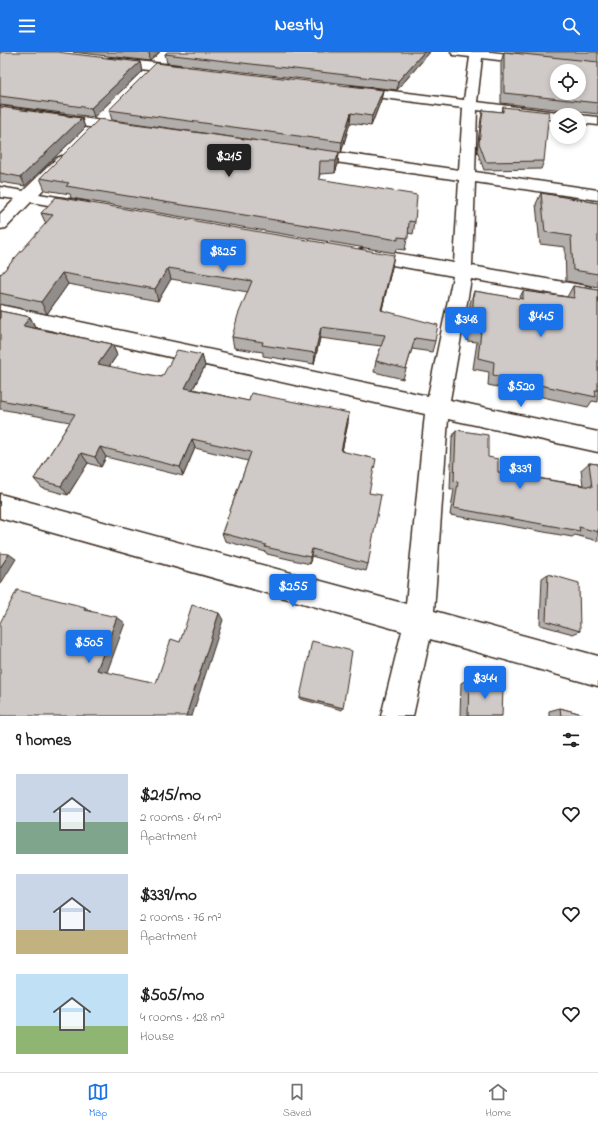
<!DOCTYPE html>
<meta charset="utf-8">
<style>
:root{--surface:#fff;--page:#f2f2f2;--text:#222;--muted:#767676;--line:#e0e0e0;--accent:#1a73e8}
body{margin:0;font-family:"Indie Flower",sans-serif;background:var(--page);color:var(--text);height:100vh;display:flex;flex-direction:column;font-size:15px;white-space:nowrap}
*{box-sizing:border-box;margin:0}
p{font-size:13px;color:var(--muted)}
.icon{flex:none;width:22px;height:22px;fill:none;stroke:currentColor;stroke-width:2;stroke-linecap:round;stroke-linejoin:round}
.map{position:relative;height:664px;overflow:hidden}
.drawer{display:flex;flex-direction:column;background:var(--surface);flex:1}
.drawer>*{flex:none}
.buttons{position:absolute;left:550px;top:12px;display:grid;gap:8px}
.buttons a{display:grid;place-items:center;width:36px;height:36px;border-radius:50%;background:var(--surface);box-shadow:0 2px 6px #0003;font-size:20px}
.price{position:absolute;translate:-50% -34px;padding:0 9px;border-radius:4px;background:var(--accent);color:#fff;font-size:13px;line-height:26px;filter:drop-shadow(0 1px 2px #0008)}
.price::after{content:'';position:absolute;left:50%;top:24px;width:12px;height:9px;margin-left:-6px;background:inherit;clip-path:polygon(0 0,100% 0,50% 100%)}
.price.active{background:#222;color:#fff}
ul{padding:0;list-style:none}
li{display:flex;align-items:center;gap:12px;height:100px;padding:0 16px}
li span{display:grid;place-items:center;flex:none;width:112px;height:80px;border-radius:0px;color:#555}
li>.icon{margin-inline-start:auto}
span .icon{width:48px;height:48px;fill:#fffc;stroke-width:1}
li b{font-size:17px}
h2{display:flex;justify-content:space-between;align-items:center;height:48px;padding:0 16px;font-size:17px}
header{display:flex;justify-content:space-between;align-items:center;height:52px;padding:0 16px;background:var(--accent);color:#fff;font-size:18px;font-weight:800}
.tab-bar{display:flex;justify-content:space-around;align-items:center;height:56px;border-top:1px solid var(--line);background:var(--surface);font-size:11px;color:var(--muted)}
.tab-bar a{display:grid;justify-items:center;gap:2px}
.tab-bar .active{color:var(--accent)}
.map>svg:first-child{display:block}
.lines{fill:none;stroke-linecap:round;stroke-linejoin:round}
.minor-casing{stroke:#3b2a1e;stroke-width:3}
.minor{fill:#fff;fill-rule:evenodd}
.wall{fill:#b2aeab;stroke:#3b2a1e}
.shaded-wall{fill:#918d8b;stroke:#3b2a1e}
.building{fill:#cfcac7;stroke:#3b2a1e;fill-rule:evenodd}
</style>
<header><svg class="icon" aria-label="menu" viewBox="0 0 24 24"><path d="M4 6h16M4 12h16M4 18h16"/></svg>Nestly<svg class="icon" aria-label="search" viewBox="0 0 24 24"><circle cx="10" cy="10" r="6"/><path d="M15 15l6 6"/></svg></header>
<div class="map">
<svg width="598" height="664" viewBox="0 0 598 664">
<rect width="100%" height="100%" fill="#fff"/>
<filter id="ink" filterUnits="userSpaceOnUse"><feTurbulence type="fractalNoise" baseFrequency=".025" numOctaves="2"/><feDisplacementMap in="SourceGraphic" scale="8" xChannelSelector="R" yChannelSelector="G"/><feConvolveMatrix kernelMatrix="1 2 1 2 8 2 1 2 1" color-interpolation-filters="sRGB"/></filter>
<g filter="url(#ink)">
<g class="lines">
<defs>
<path id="minor" d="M451,0H491L535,5L537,8L535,11L531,12L482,6L477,50L557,60L563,63H557V68L477,58L475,120L598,138V148L475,130L472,214L598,236V250L471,227L450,348L598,380V400L448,367L434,559L598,604V634L430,587L413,664H381L402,579L0,466V442L406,552L425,362L0,267V253L428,344L453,224L365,208L359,206L356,202L359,198L365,196L454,211L459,128L308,106L303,104L300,101L303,98L308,96L459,118L463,56L352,42L345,38L352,34L464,48L470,5L453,3Z
M111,6L181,14L187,18L181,22L107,13L105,10L107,7Z
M0,54L123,72L128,73L130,76L128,79L123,80L0,62Z
M578,63H579L598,65V73L579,71Z
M62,104L67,106L70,109L39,142L88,150L90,154L88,158L82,159L31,150L6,176L0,177V162L15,147L0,145V135L23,139L57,106Z"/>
</defs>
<use href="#minor" class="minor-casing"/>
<use href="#minor" class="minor"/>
</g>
<path class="wall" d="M0,0L140,10L142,19L94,65L0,53Z
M73,0H160L150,9Z
M430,0L397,38L167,11L165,2Z
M504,0H598V62L501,51V10Z
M383,38L381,48L371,74L350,71L341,101L339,100L338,112L335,121L320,122L319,127L415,170L413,182L408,181L405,198L396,197L395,201L71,146L70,142L45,138L40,126L266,90L112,68L109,58Z
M0,55L82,66L85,76L25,134L0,130Z
M503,55L544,109L541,117L484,118L477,99L481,66L483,58L502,60Z
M541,141L598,151V235L566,229L565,195L540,192L536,152Z
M41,161L392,215L382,258L435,289L432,300L412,297L403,327L374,320L376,309L381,294L320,286L314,312L263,304V300L234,296L232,285L248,240L171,227L158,249L68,232L47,262L0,252V221L1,222L46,172Z
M573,234L598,238V350L592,349L588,355L488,333L489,320L473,317L477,290L467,289L470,251L474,239L519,247L523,239L567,245Z
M0,259L30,265L36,276L112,292L117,303L109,315L162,325L202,303L205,314L193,337L348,371L342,399L369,441L368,512L366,519L311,504L310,512L267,502L266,500L225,489L222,481L248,409L195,396L183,424L106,405L101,415L88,411L68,443L42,436L34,427L70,370L0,357Z
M456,378L488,405L498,420L583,433L581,418L589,411L598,412V489L575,483L572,485L450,463L454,437H450L452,386Z
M548,522L580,579L573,582L540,573L542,526Z
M469,627L502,664H460L461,631Z
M300,645L343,656L342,658L300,647Z
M560,656L589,664H549V659Z"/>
<path class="shaded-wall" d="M149,0H160L150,9Z
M424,0H430L397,38L398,29Z
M140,10L142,19L94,65L91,56Z
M383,38L381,48L371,74L372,64Z
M351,61L350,71L341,101L342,90Z
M82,66L85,76L25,134L21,125Z
M339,100L338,112L335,121L336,109Z
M394,203L392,215L379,269L381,258Z
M168,216L171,227L158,249L155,237Z
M62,221L68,232L47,262L41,250Z
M30,265L36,277L23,274Z
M321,275L320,286L314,312L315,301Z
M112,292L117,303L103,323L98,312Z
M202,303L205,314L188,346L185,336Z
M349,361L348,371L340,408L341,399Z
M192,387L195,396L183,424L180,415Z
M100,395L106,405L101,415L95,405Z
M81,401L88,411L68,443L61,434Z
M312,497L311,504L310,512V505Z
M9,502L16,507L0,533V516Z
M85,555L95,562L84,558Z
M219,561L223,568L192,664H186Z
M117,565L125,571L106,623L97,618Z"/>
<path class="building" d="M0,0H57L140,10L91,56L0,44Z
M167,0H424L398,29L165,2Z
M504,0L598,10V51L504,41ZM557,19H579V41H557Z
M156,11L383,38L372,64L351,61L342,90L109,58Z
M0,55L82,66L21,125L0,121Z
M503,55L549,60L544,109L486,110L479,91L483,58L503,60Z
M99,67L339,100L336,109H320L319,127L417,143L415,170L409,169L408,186L398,185V188L66,134L69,131L40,126Z
M541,141L598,151V222L573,218L571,184L545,180Z
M56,145L394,203L381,258L438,273L435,289L415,286L406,317L376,309L385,283L321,275L315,301L262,293L263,290L232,285L238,263L252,229L168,216L155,237L62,221L41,250L0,241V221L1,222L53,163L41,161Z
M573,234L598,238V338H595L596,345L493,323L494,310L478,306L481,279L471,278L474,239L523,247V239L574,246Z
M0,259L30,265L23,274L112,292L98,312L162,325L177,298L202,303L185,336L249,349L251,341L349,361L341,399L376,407L369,441L381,443L368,512L312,497L310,505L265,495L266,493L222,481L251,400L192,387L180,415L100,395L95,405L81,401L61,434L34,427L75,362L0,348Z
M456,378L488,383V405L498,407V420L592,435L589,411L598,412V480L579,475L580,479L454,456L458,430L454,429Z
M0,501L9,502L0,516Z
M548,522L579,531L580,579L546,569Z
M17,538L85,555L84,558L117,565L97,618L156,631L171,587L180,590L192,553L219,561L186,664H0V571Z
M312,589L352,599L343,656L300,645Z
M469,627L503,637L502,664H468Z
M560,656L589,664H561Z"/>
</g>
</svg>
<div class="buttons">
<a><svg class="icon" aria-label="locate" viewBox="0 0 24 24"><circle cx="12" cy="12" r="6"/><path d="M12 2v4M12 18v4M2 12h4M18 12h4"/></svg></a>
<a><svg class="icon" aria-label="layers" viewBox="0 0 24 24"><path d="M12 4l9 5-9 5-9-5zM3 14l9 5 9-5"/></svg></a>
</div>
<b class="price active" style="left:229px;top:126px">$215</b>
<b class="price" style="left:223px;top:221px">$825</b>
<b class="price" style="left:541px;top:286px">$445</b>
<b class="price" style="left:466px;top:289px">$348</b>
<b class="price" style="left:521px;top:356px">$520</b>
<b class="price" style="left:520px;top:438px">$339</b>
<b class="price" style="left:293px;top:556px">$255</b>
<b class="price" style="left:89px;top:612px">$505</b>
<b class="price" style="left:485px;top:648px">$344</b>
</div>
<section class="drawer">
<h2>9 homes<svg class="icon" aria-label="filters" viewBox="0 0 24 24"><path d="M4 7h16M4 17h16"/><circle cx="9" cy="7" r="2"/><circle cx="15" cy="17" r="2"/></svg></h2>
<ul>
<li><span style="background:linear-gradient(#c9d6e8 60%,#7fa58c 0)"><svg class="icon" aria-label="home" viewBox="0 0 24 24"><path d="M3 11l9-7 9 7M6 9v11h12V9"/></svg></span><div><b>$215/mo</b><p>2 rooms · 64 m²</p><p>Apartment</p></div><svg class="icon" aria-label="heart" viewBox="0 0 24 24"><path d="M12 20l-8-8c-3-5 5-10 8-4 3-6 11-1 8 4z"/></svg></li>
<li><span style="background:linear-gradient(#c9d6e8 70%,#c2b280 0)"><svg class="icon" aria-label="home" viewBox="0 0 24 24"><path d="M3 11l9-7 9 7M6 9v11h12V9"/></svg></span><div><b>$339/mo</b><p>2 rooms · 76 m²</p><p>Apartment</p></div><svg class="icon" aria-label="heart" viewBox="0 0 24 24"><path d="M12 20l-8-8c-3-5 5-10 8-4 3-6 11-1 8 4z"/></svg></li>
<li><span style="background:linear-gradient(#bfe0f5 65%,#8fb573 0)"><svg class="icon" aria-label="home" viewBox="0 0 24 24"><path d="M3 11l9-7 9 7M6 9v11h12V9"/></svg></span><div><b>$505/mo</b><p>4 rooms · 128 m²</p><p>House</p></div><svg class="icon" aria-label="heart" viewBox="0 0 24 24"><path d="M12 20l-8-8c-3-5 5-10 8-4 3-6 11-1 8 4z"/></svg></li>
</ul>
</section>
<nav class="tab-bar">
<a class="active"><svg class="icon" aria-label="map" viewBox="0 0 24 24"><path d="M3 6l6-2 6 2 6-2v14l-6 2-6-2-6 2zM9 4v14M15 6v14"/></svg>Map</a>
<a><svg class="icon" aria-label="saved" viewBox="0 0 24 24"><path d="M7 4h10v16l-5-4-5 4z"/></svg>Saved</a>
<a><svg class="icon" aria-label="home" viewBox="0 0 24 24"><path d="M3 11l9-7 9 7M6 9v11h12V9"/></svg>Home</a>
</nav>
